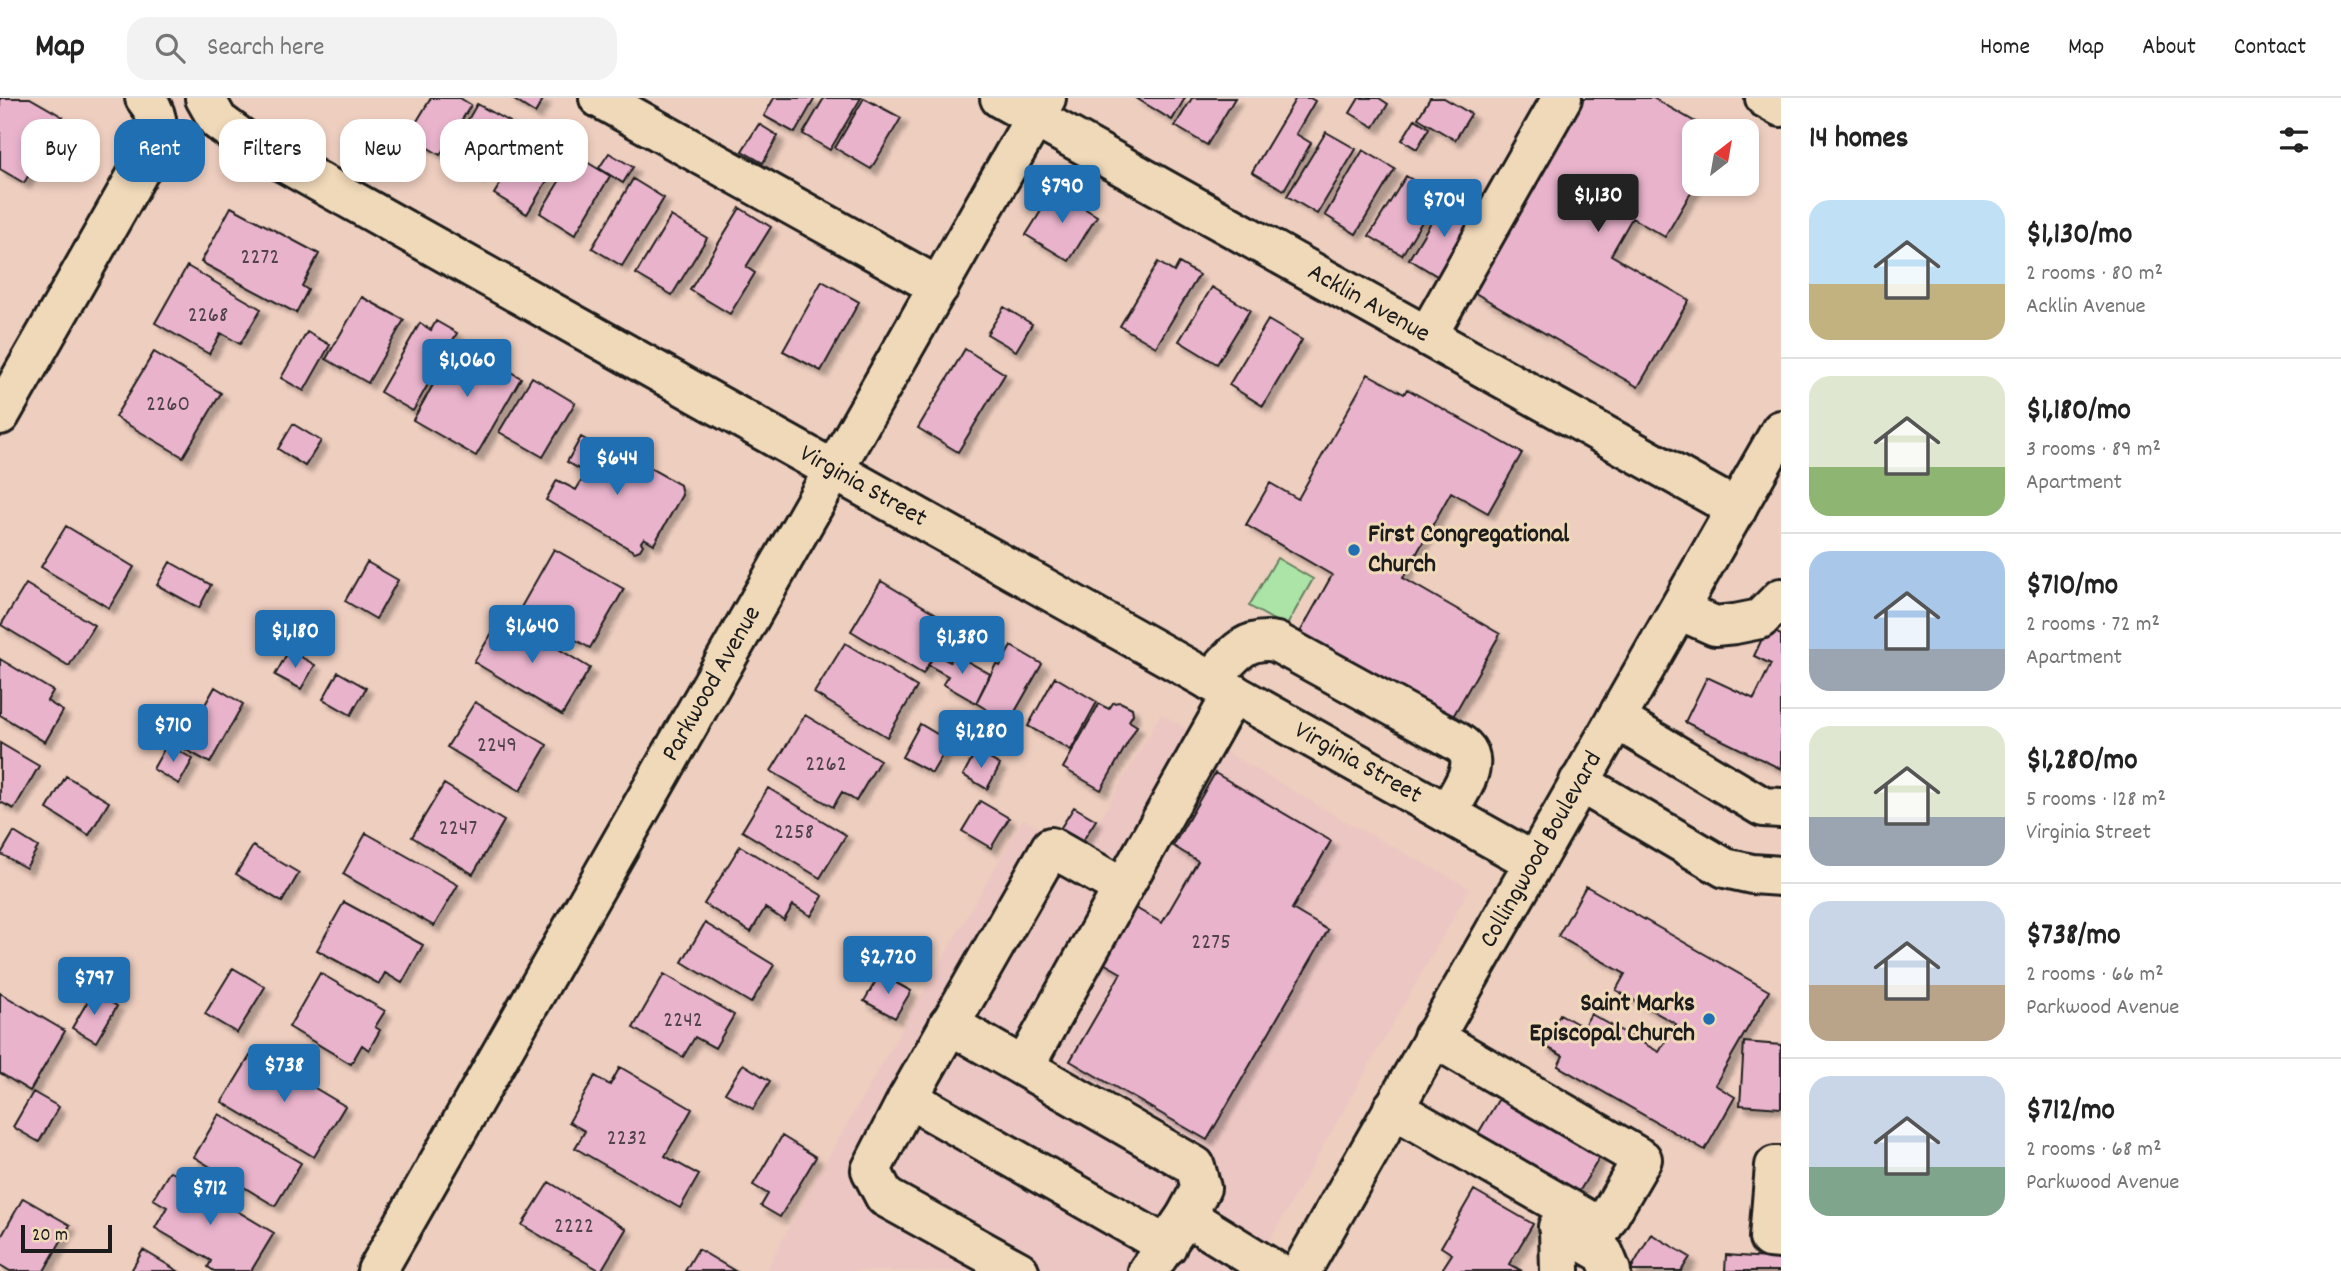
<!DOCTYPE html>
<meta charset="utf-8">
<style>
:root{--surface:#fff;--page:#f2f2f2;--text:#222;--muted:#767676;--line:#e0e0e0;--accent:#1f6fb2}
body{margin:0;font-family:Dekko,sans-serif;background:var(--page);color:var(--text);height:100vh;display:flex;flex-direction:column;font-size:26px;white-space:nowrap}
*{box-sizing:border-box;margin:0}
p{font-size:23px;color:var(--muted)}
.icon{flex:none;width:38px;height:38px;fill:none;stroke:currentColor;stroke-width:2;stroke-linecap:round;stroke-linejoin:round}
.map{position:relative;flex:1;overflow:hidden}
.drawer{display:flex;flex-direction:column;background:var(--surface);width:560px}
.drawer>*{flex:none}
.banner{position:absolute;left:21px;top:21px;width:665px;height:63px;display:flex;gap:14px}
.needle{width:46px;rotate:31deg}
.fabs{position:absolute;left:1682px;top:21px;display:grid;gap:14px}
.fabs a{display:grid;place-items:center;width:77px;height:77px;border-radius:14px;background:var(--surface);box-shadow:0 4px 10px #0003;font-size:35px}
.scale{position:absolute;left:21px;bottom:18px;width:91px;box-sizing:border-box;padding-left:7px;border:4px solid #1c1c1c;border-top:0;font-size:19px;line-height:24px;white-space:nowrap;color:#1c1c1c;-webkit-text-stroke:5px #f0d9b9;paint-order:stroke}
.price{position:absolute;translate:-50% -60px;padding:0 16px;border-radius:7px;background:var(--accent);color:#fff;font-size:23px;line-height:46px;filter:drop-shadow(0 2px 4px #0008)}
.price::after{content:'';position:absolute;left:50%;top:42px;width:21px;height:16px;margin-left:-10px;background:inherit;clip-path:polygon(0 0,100% 0,50% 100%)}
.price.selected{background:#222;color:#fff}
ul{padding:0;list-style:none}
li{display:flex;align-items:center;gap:21px;height:175px;padding:0 28px}
li+li{border-top:2px solid var(--line)}
li span{display:grid;place-items:center;flex:none;width:196px;height:140px;border-radius:21px;color:#555}
li>.icon{margin-inline-start:auto}
span .icon{width:84px;height:84px;fill:#fffc;stroke-width:1}
li b{font-size:30px}
h2{display:flex;justify-content:space-between;align-items:center;height:84px;padding:0 28px;font-size:30px}
.chip{padding:0 24px;border-radius:21px;background:var(--surface);box-shadow:0 4px 10px #0003;font-size:24px;line-height:63px}
.chip.selected{background:var(--accent);color:#fff}
header{display:flex;align-items:center;gap:42px;box-sizing:border-box;height:98px;padding:0 35px;background:var(--surface);border-bottom:2px solid var(--line)}
header strong{font-size:33px}
nav{display:flex;gap:38px;margin-inline-start:auto;font-size:24px}
.search{width:490px;height:63px;background:var(--page);display:flex;align-items:center;gap:18px;box-sizing:border-box;padding:0 24px;border-radius:21px;color:var(--muted);font-size:26px}
main{display:flex;flex:1;min-height:0}
.map>svg:first-child{display:block}
.built{fill:#ecc6c3}
.green{fill:#ace3a6;stroke:#648061;stroke-width:2}
.building{fill:#e9b3cc;stroke:#1c1c1c;stroke-width:2;filter:url(#shadow)}
.lines{fill:none;stroke-linecap:round;stroke-linejoin:round}
.minor-casing{stroke:#1c1c1c;stroke-width:44}
.major-casing{stroke:#1c1c1c;stroke-width:44}
.minor{stroke:#f0d9b9;stroke-width:38}
.major{stroke:#f0d9b9;stroke-width:38}
.poi-dot{fill:#1f6fb2;stroke:#f0d9b9;stroke-width:2.5}
.labels{text-anchor:middle;dominant-baseline:central;stroke-width:6;stroke-linejoin:round;paint-order:stroke}
.number-label{font-size:23px;fill:#4f4248}
.street-label{font-size:26px;fill:#1c1c1c;stroke:#f0d9b9}
.poi-label{font-size:26px;font-weight:bold;fill:#1c1c1c;stroke:#f0d9b9;text-anchor:start}
</style>
<header>
<strong>Map</strong>
<div class="search"><svg class="icon" aria-label="search" viewBox="0 0 24 24"><circle cx="10" cy="10" r="6"/><path d="M15 15l6 6"/></svg>Search here</div>
<nav><a>Home</a><a>Map</a><a>About</a><a>Contact</a></nav>
</header>
<main>
<div class="map">
<svg width="1781" height="1173" viewBox="0 0 1781 1173">
<defs>
<filter id="shadow"><feDropShadow dx="6" dy="6" stdDeviation="2" flood-color="#0004"/></filter>
</defs>
<rect width="100%" height="100%" fill="#eecebf"/>
<filter id="ink" filterUnits="userSpaceOnUse"><feTurbulence type="fractalNoise" baseFrequency=".0143" numOctaves="2"/><feDisplacementMap in="SourceGraphic" scale="14" xChannelSelector="R" yChannelSelector="G"/><feConvolveMatrix kernelMatrix="1 2 1 2 8 2 1 2 1" color-interpolation-filters="sRGB"/></filter>
<g filter="url(#ink)">
<path class="built" d="M1161,616L1343,722L1470,790L1252,1173H766L803,1103L1023,721L1081,754Z"/>
<path class="green" d="M1277,460L1313,481L1286,529L1249,508Z"/>
<path class="building" d="M0,0H30L63,19L24,85L0,71Z
M431,0H460L471,7L440,57L408,38Z
M511,0H544L535,15Z
M774,0H815L795,35L764,18Z
M824,0H861L830,52L803,36Z
M864,0L901,20L871,71L835,50Z
M1136,0H1185L1172,22Z
M1192,0H1235L1207,47L1175,28Z
M1296,0H1310L1315,3L1296,36L1311,45L1284,92L1252,74Z
M1359,0H1379L1388,6L1374,29L1350,15Z
M1430,0H1444L1471,16L1455,42L1418,20Z
M1581,0H1653L1711,33H1694L1696,86L1665,139L1632,120L1611,157L1689,202L1638,289L1470,192Z
M477,6L510,24L479,79L446,60Z
M1415,21L1429,30L1417,51L1402,42Z
M759,26L778,38L763,65L742,53Z
M533,32L566,51L527,116L494,96Z
M1326,34L1356,51L1317,116L1287,98Z
M1363,52L1395,71L1356,136L1325,117Z
M609,55L633,69L623,85L599,70Z
M575,57L610,78L575,137L540,115Z
M1406,78L1438,97L1402,157L1369,138Z
M633,81L664,100L622,168L592,150Z
M1054,92L1097,118L1069,163L1026,137Z
M1445,101L1478,121L1442,181L1409,161Z
M231,109L319,156L302,188L308,192L296,215L201,164Z
M740,110L771,129L746,169L755,175L730,216L690,192Z
M671,118L707,140L672,197L636,176Z
M1158,164L1174,174L1179,165L1199,177L1156,249L1120,228Z
M187,168L261,211L240,246L221,235L209,256L155,225Z
M822,183L859,204L821,273L783,253Z
M1212,189L1250,212L1217,266L1179,243Z
M362,199L404,222L368,285L326,261Z
M1004,209L1032,226L1016,253L987,236Z
M1268,222L1302,242L1263,308L1229,287Z
M436,223L457,235L413,313L380,294L420,225L431,232Z
M307,234L330,247L304,293L281,280Z
M458,243L521,280L476,358L413,322Z
M965,251L1005,276L958,354L918,330Z
M154,254L221,295L183,359L115,319Z
M1368,276L1404,296L1407,291L1522,355L1488,415L1451,394L1403,480L1500,536L1451,622L1299,536L1332,477L1246,427L1270,385L1298,401Z
M532,279L575,305L543,359L499,334Z
M293,326L321,343L305,368L278,351Z
M581,339L645,375L648,369L680,387L682,397L654,446L644,440L641,444L643,447L640,452L635,454L546,402L557,382L576,392L586,375L567,364Z
M66,428L134,469L109,510L41,469Z
M554,451L624,491L590,550L520,511Z
M170,464L211,487L199,510L157,487Z
M367,464L398,482L376,521L345,503Z
M881,483L953,526L923,576L851,533Z
M26,486L94,527L69,568L1,527Z
M503,517L590,570L562,617L474,564Z
M1767,530L1781,537V671L1685,624L1707,579L1754,601L1771,566L1754,558Z
M845,545L917,589L887,639L814,595Z
M1011,548L1042,566L1004,633L984,621L989,613L976,605L996,566L1000,568Z
M289,552L315,567L301,591L275,577Z
M935,556L950,564L954,556L990,576L976,605L943,586L948,578L928,567Z
M0,561L53,593L47,603L63,613L45,644L0,617Z
M338,574L366,590L351,617L323,601Z
M1055,579L1097,604L1071,652L1028,628Z
M215,589L243,606L210,665L181,649Z
M475,604L547,647L520,693L447,649Z
M1120,604L1132,610L1133,616L1129,623L1137,628L1101,692L1063,670L1099,606L1109,611L1113,605Z
M805,617L880,662L856,703L842,694L833,709L771,673Z
M944,625L957,632L932,675L902,659L920,626L937,636Z
M0,645L39,668L14,711L0,704Z
M167,646L193,661L179,686L153,671Z
M976,653L1000,667L987,691L963,677Z
M1215,675L1331,743L1292,811L1328,832L1207,1042L1070,963L1121,875L1093,859L1125,804L1162,825L1198,763L1173,748Z
M66,678L109,704L89,737L47,711Z
M444,686L504,723L473,776L412,739Z
M768,690L846,737L820,780L742,733Z
M980,703L1009,720L991,750L962,733Z
M1074,709L1096,722L1082,744L1060,731Z
M14,734L38,749L26,770L1,756Z
M366,735L458,787L434,828L343,776Z
M253,748L299,775L282,804L236,776Z
M740,748L823,798L811,818L793,807L784,822L765,810L751,834L704,806Z
M1586,788L1769,893L1715,987L1735,999L1705,1052L1558,968L1563,958L1543,947L1560,916L1583,929L1591,916L1659,954L1676,926L1616,892L1625,876L1558,838Z
M344,804L423,847L402,885L385,875L379,886L317,852Z
M705,825L774,867L751,905L682,864Z
M233,870L265,889L237,935L205,916Z
M320,875L385,913L375,929L380,932L369,952L362,947L351,966L289,929Z
M664,876L734,917L715,950L695,939L683,959L633,930Z
M880,876L911,893L895,920L864,903Z
M93,894L117,908L96,944L72,930Z
M0,895L65,933L30,993L0,975Z
M1744,944L1781,947V1010L1740,1007Z
M253,953L345,1008L314,1059L222,1004Z
M743,966L770,983L753,1011L725,995Z
M620,969L692,1011L665,1058L699,1077L680,1110L575,1050L585,1033L569,1024L595,978L610,987Z
M1507,987L1607,1047L1573,1104L1473,1044Z
M33,994L59,1009L39,1044L13,1029Z
M219,1016L301,1065L275,1108L194,1059Z
M782,1038L816,1059L780,1119L761,1108L768,1096L753,1087Z
M170,1073L274,1135L251,1173H214L208,1169L211,1163L155,1130L167,1109L153,1101Z
M549,1084L626,1131L601,1173L522,1127Z
M1474,1092L1533,1126L1509,1166L1522,1173H1441L1452,1156L1441,1149Z
M23,1100L70,1127L44,1173H10L0,1167V1141Z
M1651,1136L1690,1159L1681,1173H1630Z
M698,1151L735,1173H685Z
M143,1152L178,1173H131Z
M1726,1157L1781,1161V1173H1725Z"/>
<g class="lines">
<defs>
<g id="minor">
<path id="s1" d="M205,0L218,23L244,42L1534,764"/>
<path d="M599,0L939,189"/>
<path id="s2" d="M1000,0L1737,411"/>
<path d="M1765,0L1781,9"/>
<path d="M1427,238L1562,0"/>
<path d="M0,317L142,68C153,42 167,26 145,0"/>
<path d="M1679,512L1715,528L1735,526L1760,521L1781,500"/>
<path d="M1210,583C1230,561 1243,538 1276,544L1440,634C1448,639 1458,643 1464,649C1482,667 1456,699 1447,715"/>
<path d="M1616,621L1763,709L1781,710"/>
<path d="M1579,684L1725,770L1752,776L1781,778"/>
<path d="M949,926L1195,1068L1201,1090L1186,1118L1148,1173"/>
<path d="M1024,969L1123,790"/>
<path d="M908,1000L1167,1148"/>
<path d="M1393,1010L1602,1130L1642,1061L1433,939"/>
<path d="M1781,1068H1775L1769,1140L1781,1141"/>
<path d="M1186,1118L1275,1173"/>
<path d="M1558,1129L1604,1156L1611,1173"/>
<path d="M1559,1130L1560,1173"/>
<path id="s3" d="M377,1173L1046,0"/>
<path d="M1019,1173L885,1099L871,1072L908,1000L1051,749L1123,790L1233,595"/>
</g>
<g id="major">
<path id="s4" d="M1301,1173L1781,332"/>
</g>
</defs>
<use href="#minor" class="minor-casing"/>
<use href="#major" class="major-casing"/>
<use href="#minor" class="minor"/>
<use href="#major" class="major"/>
</g>
</g>
<g class="poi-dot">
<circle cx="1354" cy="452" r="7"/>
<circle cx="1709" cy="921" r="7"/>
</g>
<g class="labels">
<g class="number-label">
<text x="260" y="160">2272</text>
<text x="208" y="218">2268</text>
<text x="168" y="307">2260</text>
<text x="497" y="648">2249</text>
<text x="826" y="667">2262</text>
<text x="458" y="731">2247</text>
<text x="794" y="735">2258</text>
<text x="1211" y="845">2275</text>
<text x="683" y="923">2242</text>
<text x="627" y="1041">2232</text>
<text x="574" y="1129">2222</text>
</g>
<g class="street-label">
<text stroke="none"><textPath href="#s2" startOffset="422">Acklin Avenue</textPath></text>
<text stroke="none"><textPath href="#s1" startOffset="768">Virginia Street</textPath></text>
<text stroke="none"><textPath href="#s3" startOffset="676">Parkwood Avenue</textPath></text>
<text stroke="none"><textPath href="#s1" startOffset="1335">Virginia Street</textPath></text>
<text stroke="none"><textPath href="#s4" startOffset="485">Collingwood Boulevard</textPath></text>
</g>
<g class="poi-label">
<text x="1368" y="437">First Congregational<tspan x="1368" dy="30">Church</tspan></text>
<text x="1695" y="906" text-anchor="end">Saint Marks<tspan x="1695" dy="30">Episcopal Church</tspan></text>
</g>
</g>
</svg>
<div class="fabs">
<a><svg class="needle" viewBox="-14 -14 28 28"><path d="M0-13l5 13h-10z" fill="#e53935"/><path d="M0 13l5-13h-10z" fill="#767676"/></svg></a>
</div>
<div class="scale">20 m</div>
<b class="price" style="left:1062px;top:127px">$790</b>
<b class="price selected" style="left:1598px;top:136px">$1,130</b>
<b class="price" style="left:1444px;top:141px">$704</b>
<b class="price" style="left:467px;top:301px">$1,060</b>
<b class="price" style="left:617px;top:399px">$644</b>
<b class="price" style="left:532px;top:567px">$1,640</b>
<b class="price" style="left:295px;top:572px">$1,180</b>
<b class="price" style="left:962px;top:578px">$1,380</b>
<b class="price" style="left:173px;top:666px">$710</b>
<b class="price" style="left:981px;top:672px">$1,280</b>
<b class="price" style="left:888px;top:898px">$2,720</b>
<b class="price" style="left:94px;top:919px">$797</b>
<b class="price" style="left:284px;top:1006px">$738</b>
<b class="price" style="left:210px;top:1129px">$712</b>
<div class="banner">
<a class="chip">Buy</a>
<a class="chip selected">Rent</a>
<a class="chip">Filters</a>
<a class="chip">New</a>
<a class="chip">Apartment</a>
</div>
</div>
<section class="drawer">
<h2>14 homes<svg class="icon" aria-label="filters" viewBox="0 0 24 24"><path d="M4 7h16M4 17h16"/><circle cx="9" cy="7" r="2"/><circle cx="15" cy="17" r="2"/></svg></h2>
<ul>
<li><span style="background:linear-gradient(#bfe0f5 60%,#c2b280 0)"><svg class="icon" aria-label="home" viewBox="0 0 24 24"><path d="M3 11l9-7 9 7M6 9v11h12V9"/></svg></span><div><b>$1,130/mo</b><p>2 rooms · 80 m²</p><p>Acklin Avenue</p></div></li>
<li><span style="background:linear-gradient(#dfe7d0 65%,#8fb573 0)"><svg class="icon" aria-label="home" viewBox="0 0 24 24"><path d="M3 11l9-7 9 7M6 9v11h12V9"/></svg></span><div><b>$1,180/mo</b><p>3 rooms · 89 m²</p><p>Apartment</p></div></li>
<li><span style="background:linear-gradient(#a9c7e8 70%,#9aa5b1 0)"><svg class="icon" aria-label="home" viewBox="0 0 24 24"><path d="M3 11l9-7 9 7M6 9v11h12V9"/></svg></span><div><b>$710/mo</b><p>2 rooms · 72 m²</p><p>Apartment</p></div></li>
<li><span style="background:linear-gradient(#dfe7d0 65%,#9aa5b1 0)"><svg class="icon" aria-label="home" viewBox="0 0 24 24"><path d="M3 11l9-7 9 7M6 9v11h12V9"/></svg></span><div><b>$1,280/mo</b><p>5 rooms · 128 m²</p><p>Virginia Street</p></div></li>
<li><span style="background:linear-gradient(#c9d6e8 60%,#b9a48a 0)"><svg class="icon" aria-label="home" viewBox="0 0 24 24"><path d="M3 11l9-7 9 7M6 9v11h12V9"/></svg></span><div><b>$738/mo</b><p>2 rooms · 66 m²</p><p>Parkwood Avenue</p></div></li>
<li><span style="background:linear-gradient(#c9d6e8 65%,#7fa58c 0)"><svg class="icon" aria-label="home" viewBox="0 0 24 24"><path d="M3 11l9-7 9 7M6 9v11h12V9"/></svg></span><div><b>$712/mo</b><p>2 rooms · 68 m²</p><p>Parkwood Avenue</p></div></li>
</ul>
</section>
</main>
